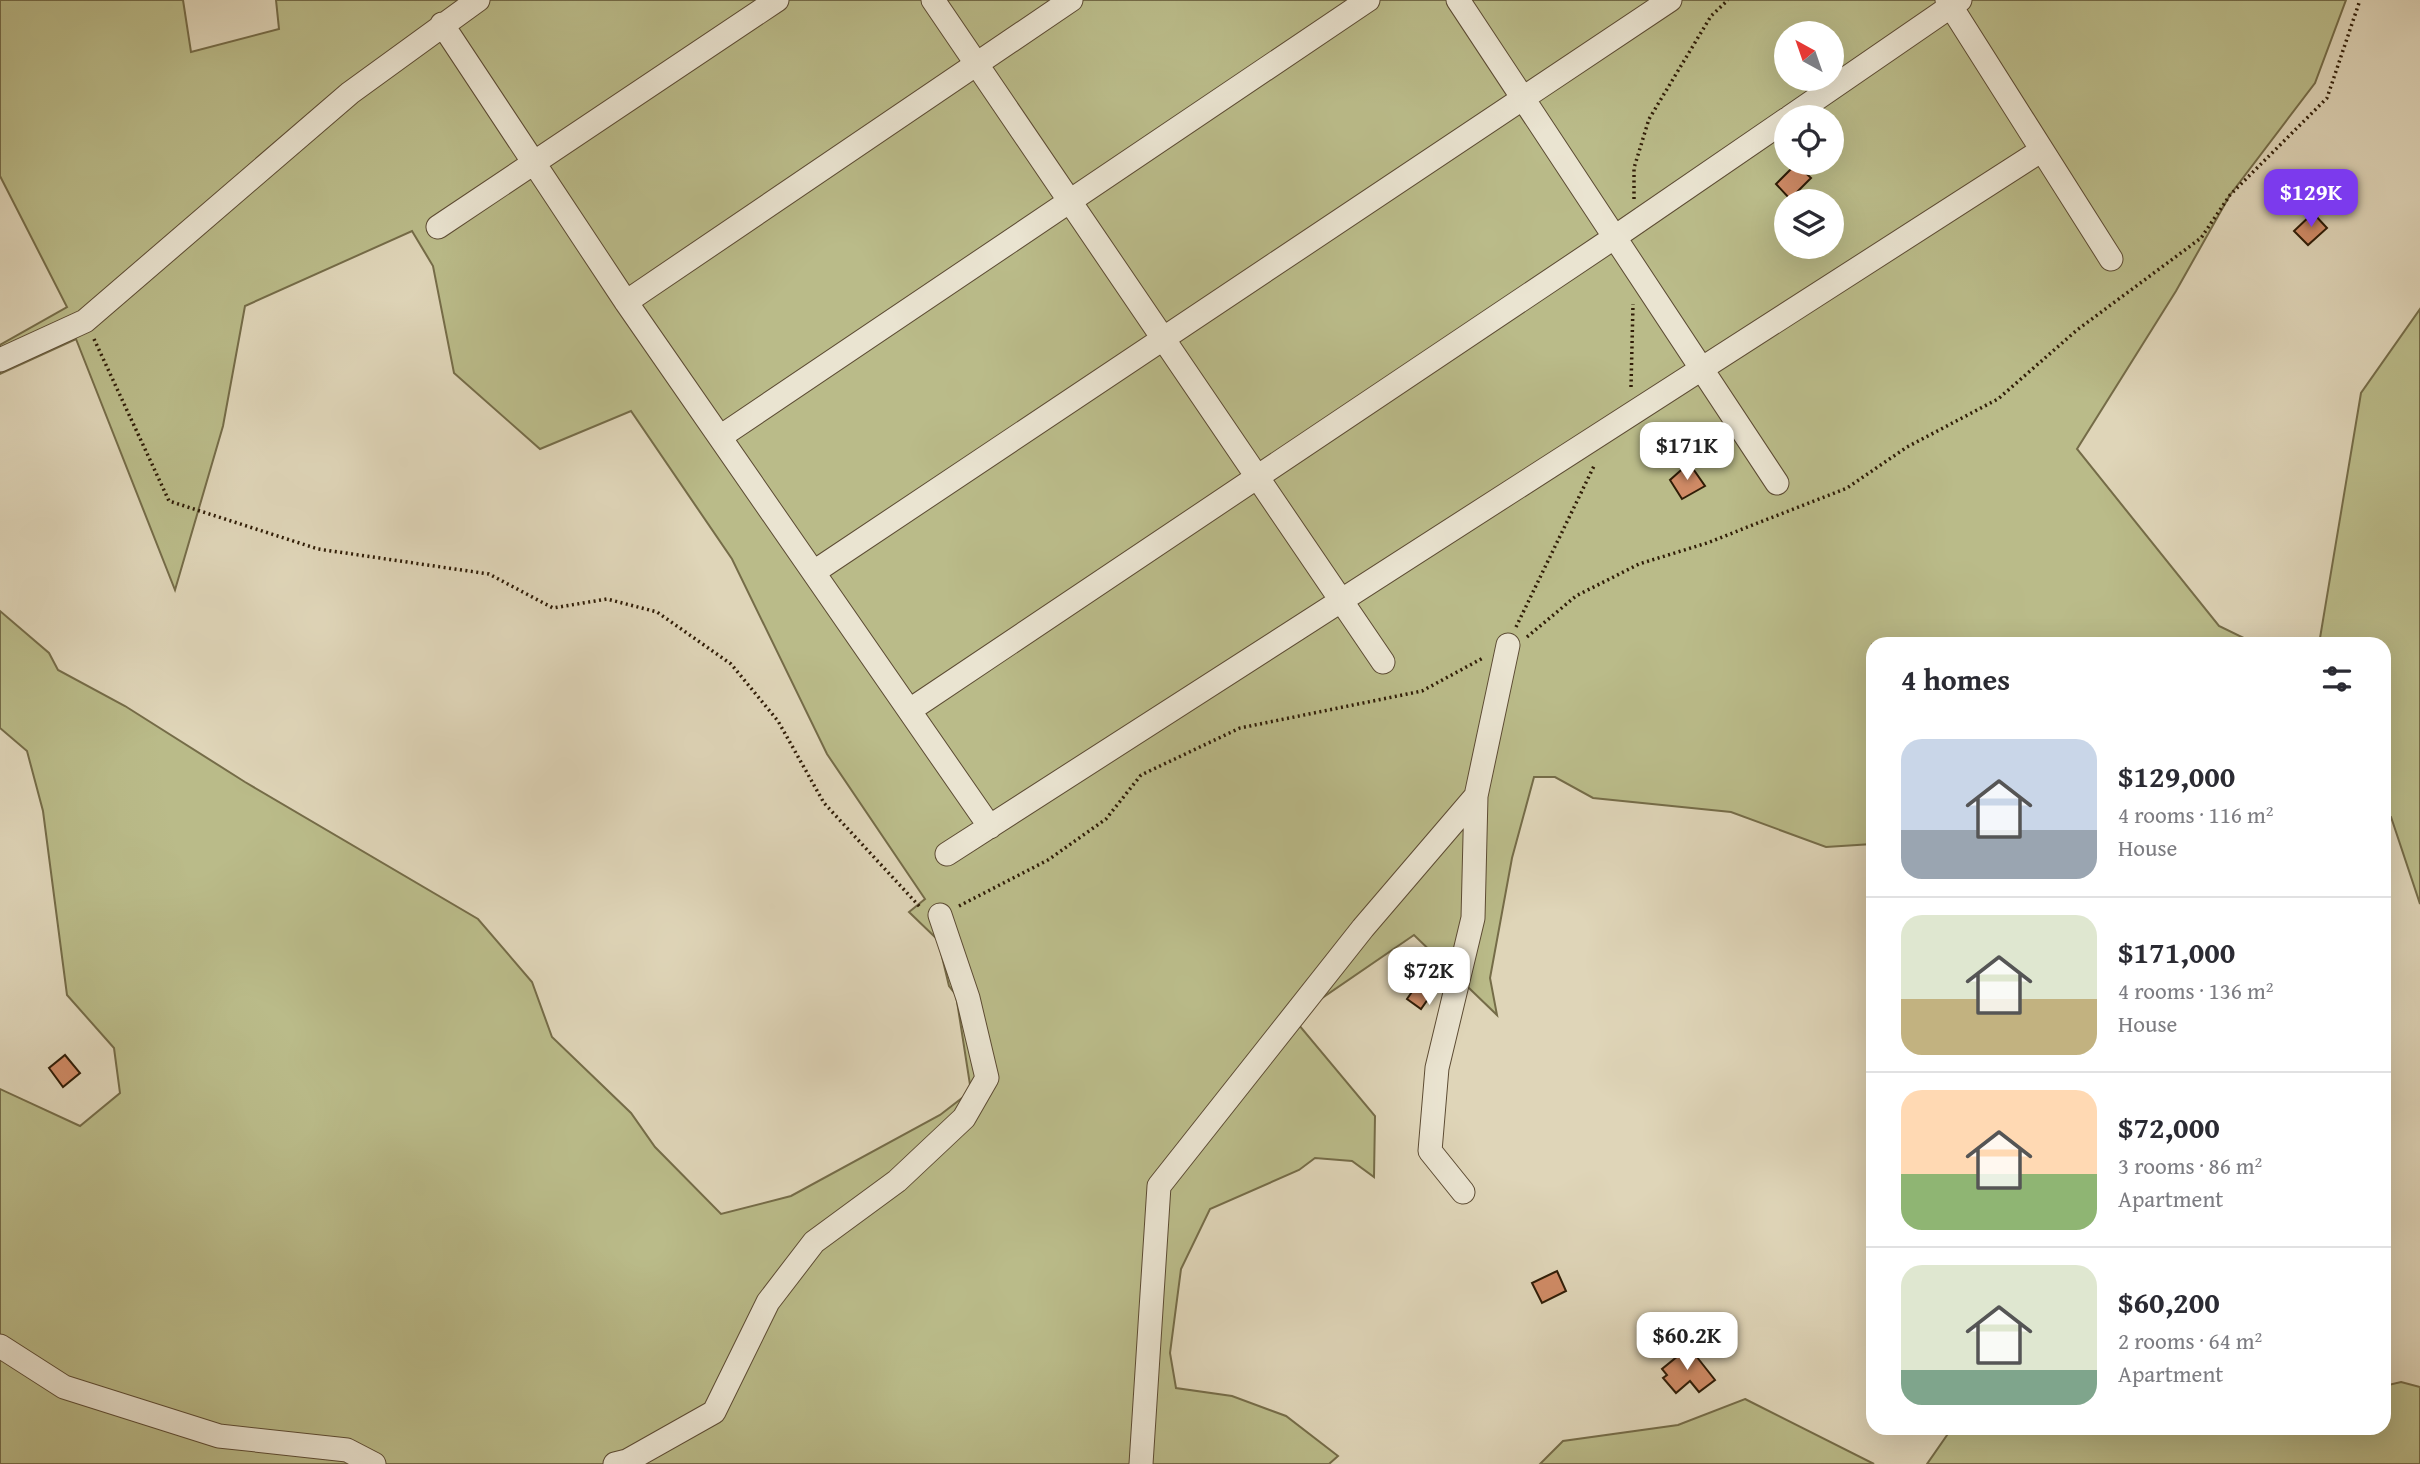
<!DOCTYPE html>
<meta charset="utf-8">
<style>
:root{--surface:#fff;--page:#f2f2f3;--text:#2b2b33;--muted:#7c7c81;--line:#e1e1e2;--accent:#7c3aed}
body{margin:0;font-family:"Gentium Book Plus",serif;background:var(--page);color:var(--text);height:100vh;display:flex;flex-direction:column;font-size:26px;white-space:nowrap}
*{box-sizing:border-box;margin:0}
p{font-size:23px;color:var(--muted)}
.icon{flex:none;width:38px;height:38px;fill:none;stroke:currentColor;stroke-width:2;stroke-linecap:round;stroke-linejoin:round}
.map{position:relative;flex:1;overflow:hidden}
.panel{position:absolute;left:1866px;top:637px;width:525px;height:798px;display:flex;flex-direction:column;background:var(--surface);border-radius:21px;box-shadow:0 7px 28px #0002}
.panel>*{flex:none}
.needle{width:46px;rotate:320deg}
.controls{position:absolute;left:1774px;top:21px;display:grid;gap:14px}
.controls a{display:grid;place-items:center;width:70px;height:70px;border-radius:50%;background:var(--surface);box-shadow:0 7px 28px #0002;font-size:35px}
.price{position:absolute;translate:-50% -60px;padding:0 16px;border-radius:14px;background:#fff;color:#222;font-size:23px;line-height:46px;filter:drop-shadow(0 2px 4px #0008)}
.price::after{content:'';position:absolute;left:50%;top:42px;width:21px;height:16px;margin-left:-10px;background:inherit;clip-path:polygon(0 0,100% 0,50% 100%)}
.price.current{background:var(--accent);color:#fff}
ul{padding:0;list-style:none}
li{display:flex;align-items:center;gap:21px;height:175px;padding:0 35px}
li+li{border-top:2px solid var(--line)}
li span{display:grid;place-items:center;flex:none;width:196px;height:140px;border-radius:21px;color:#555}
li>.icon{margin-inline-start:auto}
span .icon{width:84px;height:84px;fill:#fffc;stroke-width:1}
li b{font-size:30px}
h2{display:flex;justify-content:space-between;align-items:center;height:84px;padding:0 35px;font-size:30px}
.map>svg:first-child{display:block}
.green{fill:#babb89;stroke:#756c48;stroke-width:2;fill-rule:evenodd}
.building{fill:#d08b66;stroke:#301d07;stroke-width:2}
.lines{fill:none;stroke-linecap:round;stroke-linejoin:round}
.street-casing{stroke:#5c4b33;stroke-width:25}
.path{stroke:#301d07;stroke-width:3.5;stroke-dasharray:2 3.5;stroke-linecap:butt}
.street{stroke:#eae4d1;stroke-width:23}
</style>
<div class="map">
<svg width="2420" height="1464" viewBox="0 0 2420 1464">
<rect width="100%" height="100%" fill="#dfd5b8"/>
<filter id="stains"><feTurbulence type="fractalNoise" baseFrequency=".00286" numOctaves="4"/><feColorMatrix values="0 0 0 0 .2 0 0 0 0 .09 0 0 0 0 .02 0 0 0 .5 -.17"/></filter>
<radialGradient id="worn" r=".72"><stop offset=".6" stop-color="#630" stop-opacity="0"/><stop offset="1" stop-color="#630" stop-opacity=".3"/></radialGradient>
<path class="green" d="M0,0H183L191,52L279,29L276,0H2346L2315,83L2230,195L2176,291L2077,449L2219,626L2256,644H1872V844L1826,847L1731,812L1593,798L1555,777H1534L1512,858L1490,978L1497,1015L1414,935L1293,1018L1375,1116L1374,1177L1352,1161L1315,1158L1299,1170L1210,1209L1181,1269L1170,1353L1176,1388L1232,1396L1286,1416L1338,1456L1329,1464H0V1089L80,1126L120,1093L114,1048L67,995L43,811L27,751L0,728V611L49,653L58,670L125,706L245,782L478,919L532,982L552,1037L631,1113L655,1147L721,1214L791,1196L940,1115L971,1091L956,995L949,986L938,940L909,912L925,899L827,754L732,559L631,411L540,449L454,373L433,266L412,231L245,306L223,426L175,590L76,339L0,374V345L67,307L0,176ZM1787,33H1832V79H1787ZM1787,117H1832V163H1787ZM1787,201H1832V247H1787Z
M2420,309V904L2391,817L2384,814V644H2319L2361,393Z
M2401,1382L2420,1387V1464H1927L1952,1428H2384V1386Z
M1745,1399L1874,1464H1540L1563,1441L1678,1425Z"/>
<path class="building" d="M1796,164L1811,178L1790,199L1776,184Z
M2313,213L2327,228L2308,245L2294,231Z
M1689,463L1705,486L1682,499L1670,480Z
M1421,979L1435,989L1421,1009L1407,999Z
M65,1055L80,1073L63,1087L49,1068Z
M1557,1271L1566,1291L1542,1303L1532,1283Z
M1689,1347L1715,1380L1699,1392L1690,1381L1676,1393L1663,1378L1667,1375L1662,1369Z"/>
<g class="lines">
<defs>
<path id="street" d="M933,0L1383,662
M1458,0L1777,483
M1947,0L2111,259
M442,24L626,302L990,827
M1790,117L1960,0
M438,227L777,0
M626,302L1071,0
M0,360L85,321L350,93L478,0
M720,437L1368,0
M814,572L1670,0
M910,710L1615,237L1787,119
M947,854L2042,150
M1463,1192L1430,1151L1437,1068L1473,918L1476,796
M0,1346L64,1387L219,1436L347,1450L374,1464
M615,1464L627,1461L714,1412L768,1302L814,1242L897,1181L964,1118L987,1078L968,998L940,915
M1141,1464L1159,1186L1363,928L1476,796L1508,645"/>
</defs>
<use href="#street" class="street-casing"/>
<path class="path" d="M1634,199V168L1649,119L1711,16L1728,0
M94,339L169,501L318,549L489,574L553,608L607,599L657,612L731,664L778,721L824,803L920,907
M1631,387L1633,304
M1516,627L1595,464
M1527,637L1576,596L1639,564L1707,543L1847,488L1907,447L1998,399L2077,330L2201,238L2230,195L2327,98L2360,0
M959,906L1048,860L1106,819L1141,775L1240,728L1422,691L1483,658"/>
<use href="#street" class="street"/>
</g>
<rect width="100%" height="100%" filter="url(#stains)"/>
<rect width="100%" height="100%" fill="url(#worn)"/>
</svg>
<div class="controls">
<a><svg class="needle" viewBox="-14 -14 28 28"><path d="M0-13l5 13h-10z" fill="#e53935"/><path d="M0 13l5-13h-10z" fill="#7c7c81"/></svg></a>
<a><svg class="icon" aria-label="locate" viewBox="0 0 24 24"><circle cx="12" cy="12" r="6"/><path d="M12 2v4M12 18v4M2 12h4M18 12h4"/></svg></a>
<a><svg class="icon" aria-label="layers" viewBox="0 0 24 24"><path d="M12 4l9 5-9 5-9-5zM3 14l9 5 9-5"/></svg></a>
</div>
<b class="price current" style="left:2311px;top:229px">$129K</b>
<b class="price" style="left:1687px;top:482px">$171K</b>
<b class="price" style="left:1429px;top:1007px">$72K</b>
<b class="price" style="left:1687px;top:1372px">$60.2K</b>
<section class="panel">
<h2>4 homes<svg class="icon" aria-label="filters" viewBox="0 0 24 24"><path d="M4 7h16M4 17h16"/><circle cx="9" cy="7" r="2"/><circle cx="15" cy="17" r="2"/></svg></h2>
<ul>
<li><span style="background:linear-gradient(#c9d6e8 65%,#9aa5b1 0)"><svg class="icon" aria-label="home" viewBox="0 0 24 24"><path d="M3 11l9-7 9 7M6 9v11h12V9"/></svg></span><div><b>$129,000</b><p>4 rooms · 116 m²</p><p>House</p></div></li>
<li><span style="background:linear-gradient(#dfe7d0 60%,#c2b280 0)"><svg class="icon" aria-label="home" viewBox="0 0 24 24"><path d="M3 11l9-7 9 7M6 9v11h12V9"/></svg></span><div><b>$171,000</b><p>4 rooms · 136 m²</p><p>House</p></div></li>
<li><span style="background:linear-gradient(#ffd9b3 60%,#8fb573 0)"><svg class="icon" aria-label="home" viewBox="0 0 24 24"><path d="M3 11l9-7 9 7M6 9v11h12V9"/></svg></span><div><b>$72,000</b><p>3 rooms · 86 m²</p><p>Apartment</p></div></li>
<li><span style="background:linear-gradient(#dfe7d0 75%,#7fa58c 0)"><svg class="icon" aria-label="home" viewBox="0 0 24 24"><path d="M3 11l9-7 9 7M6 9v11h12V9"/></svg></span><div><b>$60,200</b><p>2 rooms · 64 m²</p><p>Apartment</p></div></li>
</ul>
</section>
</div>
